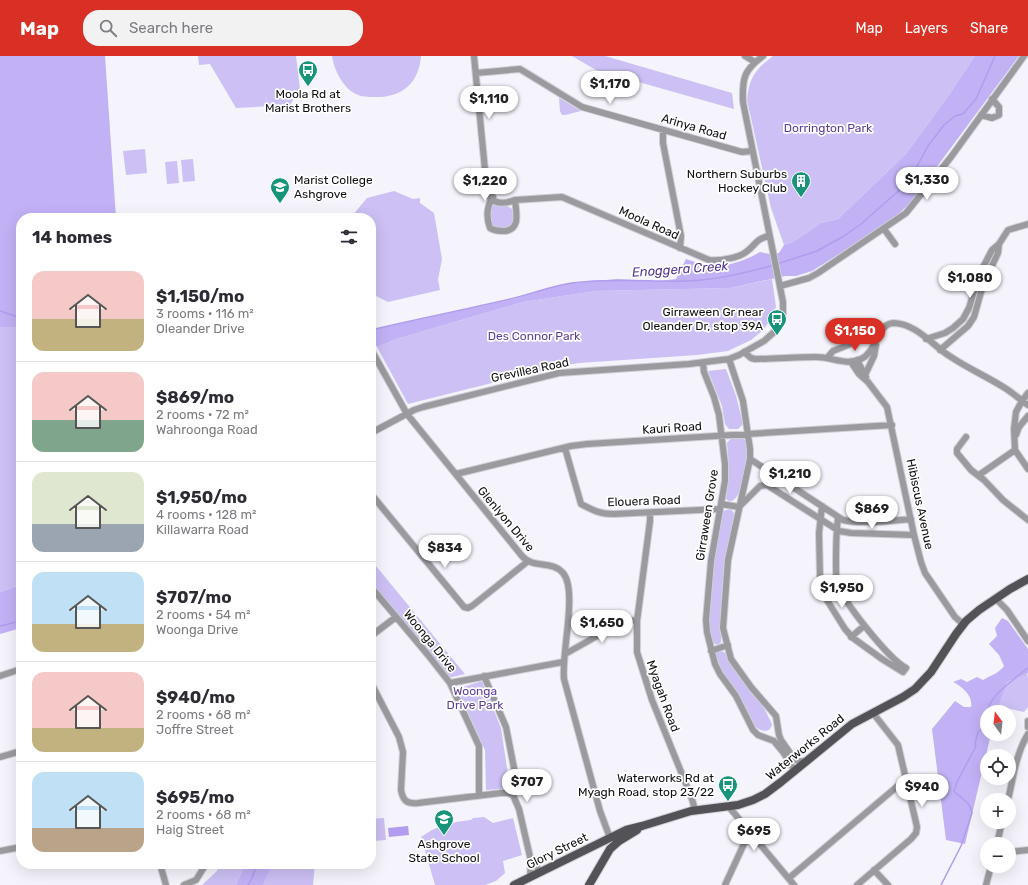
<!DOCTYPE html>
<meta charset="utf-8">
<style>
:root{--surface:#fff;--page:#f2f2f3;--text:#2b2b33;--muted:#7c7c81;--line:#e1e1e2;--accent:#d93025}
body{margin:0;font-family:Rubik,sans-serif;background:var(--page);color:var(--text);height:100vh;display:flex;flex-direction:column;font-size:15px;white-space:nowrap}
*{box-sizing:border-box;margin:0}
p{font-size:13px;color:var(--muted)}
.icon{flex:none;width:22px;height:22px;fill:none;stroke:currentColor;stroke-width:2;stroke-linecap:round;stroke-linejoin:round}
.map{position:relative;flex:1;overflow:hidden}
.drawer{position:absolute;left:16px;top:157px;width:360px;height:656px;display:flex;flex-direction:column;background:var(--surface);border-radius:16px;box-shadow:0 4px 16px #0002}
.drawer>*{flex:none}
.needle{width:26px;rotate:345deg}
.buttons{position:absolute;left:980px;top:649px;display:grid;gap:8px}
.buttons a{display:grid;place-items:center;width:36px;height:36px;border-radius:50%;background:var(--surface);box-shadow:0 4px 16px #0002;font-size:20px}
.price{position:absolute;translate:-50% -34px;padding:0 9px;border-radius:14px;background:#fff;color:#222;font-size:13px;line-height:26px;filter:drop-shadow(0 1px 2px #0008)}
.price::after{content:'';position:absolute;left:50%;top:24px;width:12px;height:9px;margin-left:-6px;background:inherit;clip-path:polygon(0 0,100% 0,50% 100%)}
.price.selected{background:var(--accent);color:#fff}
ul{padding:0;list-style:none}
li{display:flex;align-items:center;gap:12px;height:100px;padding:0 16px}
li+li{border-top:1px solid var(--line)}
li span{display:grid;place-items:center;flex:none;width:112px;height:80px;border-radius:12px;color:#555}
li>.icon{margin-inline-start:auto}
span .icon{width:48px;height:48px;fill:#fffc;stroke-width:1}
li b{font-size:17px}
h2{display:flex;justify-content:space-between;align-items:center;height:48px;padding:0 16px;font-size:17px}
header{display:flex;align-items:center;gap:24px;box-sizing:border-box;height:56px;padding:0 20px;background:var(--accent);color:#fff}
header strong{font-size:19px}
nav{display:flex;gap:22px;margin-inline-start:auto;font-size:14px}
.search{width:280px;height:36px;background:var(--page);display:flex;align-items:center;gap:10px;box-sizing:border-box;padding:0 14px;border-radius:16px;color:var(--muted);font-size:15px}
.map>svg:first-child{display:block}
.green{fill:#ccc0f4}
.forest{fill:#c2b1f5}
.water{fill:#b19cef}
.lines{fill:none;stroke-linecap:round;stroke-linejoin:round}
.stream{stroke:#b19cef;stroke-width:1.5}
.minor-casing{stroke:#d0cfd6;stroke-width:8}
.major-casing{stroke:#d0cfd6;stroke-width:10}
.minor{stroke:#9b9a9e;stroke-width:6}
.major{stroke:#535257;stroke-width:8}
.labels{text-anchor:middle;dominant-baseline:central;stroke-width:3.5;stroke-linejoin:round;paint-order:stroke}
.poi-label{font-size:12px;fill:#100f12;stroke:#fff;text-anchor:end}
.street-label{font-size:12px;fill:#100f12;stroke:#fff}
.park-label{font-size:12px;fill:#5e3e9d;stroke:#fff}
.water-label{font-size:13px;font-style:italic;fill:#543392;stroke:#fff}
</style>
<header>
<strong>Map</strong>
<div class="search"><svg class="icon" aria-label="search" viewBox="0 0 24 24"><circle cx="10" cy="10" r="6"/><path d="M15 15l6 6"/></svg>Search here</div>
<nav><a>Map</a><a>Layers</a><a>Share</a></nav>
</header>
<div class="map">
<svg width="1028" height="829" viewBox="0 0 1028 829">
<rect width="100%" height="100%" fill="#f5f3fb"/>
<path class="green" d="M198,0H296L300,33L290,49L236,52L210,8L199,9Z
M332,0H421C419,28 401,42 374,41C368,41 361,41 356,38C343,32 334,14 332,0Z
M572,0H605L732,37L734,53L596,14Z
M773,0H975L947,42L906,98L838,163L821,167L793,186L784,189L771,152L747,44C749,21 756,13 773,0Z
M559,42L581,55L565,59H562L560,55Z
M145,93L147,117L126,119L123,95Z
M193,103L195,125L183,126L181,104Z
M177,105L179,127L167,128L165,106Z
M394,135L413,143L420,142V147L434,157L442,203L438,224L440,234L388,246L372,238L371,236V162H353L352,160L367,142Z
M492,148L506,149L512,153L514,164L510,171L498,173L492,170L490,160Z
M772,223L776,251L769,266L762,275L751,284L728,295L697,299L579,307L560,310L408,348L377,291L400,282L523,246L596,235L730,232Z
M0,271H21V529L0,536Z
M726,313L736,340L743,368L738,373H729L725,368L722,350L708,315Z
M732,381C736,381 741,380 744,383C745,384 747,387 747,389C749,398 743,433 737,440C735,443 733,445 729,445L726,443L729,413L727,387Z
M731,453L735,459L725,507L722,533L721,586L718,589L713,587L708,565L713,505L722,456L726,454Z
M371,504L465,618L448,622L371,525Z
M720,595C725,596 727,597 728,602L752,637L764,652L772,668C771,677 761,676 756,671C748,664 715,608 716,599C716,596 717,596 720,595Z
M1027,617L1028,622V651L1024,656L997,650L1007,626Z
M482,625L501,672L510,732L486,734L485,694L457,633Z
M484,761L493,767L513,762L522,799L503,805L505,817L496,825L485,829H435L421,781C440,768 449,767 471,764L473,762Z
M384,762L386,784L374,785L371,763Z
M219,808H245L236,829H202L217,815Z
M273,808H315L313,829H263Z"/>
<path class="forest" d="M0,0H105L116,162H21V271H0Z
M975,0H1019L910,147L893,163L852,190L812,215L796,220H785L730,232L596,235L523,246L400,282L377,291L371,282V274L513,243L541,234L571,227L617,223L659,225L676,223L686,203C693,205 700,208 707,209C725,212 745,205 760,196L770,198L779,197L784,189L793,186L821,167L838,163L906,98L947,42Z
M21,529V572L0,578V536Z
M1002,562L1008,565L1028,593V617L1007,626L996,656H987V678H991L965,788L946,784L932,673L955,645L964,651H971C973,640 963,631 953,626L961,623L967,626L977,621L983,624C991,619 998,618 1004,610L999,599L989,588L997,580L995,572Z
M245,808H273L263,829H236Z"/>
<path class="water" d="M408,770L409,779L389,781L388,772Z"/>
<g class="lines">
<path class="stream" d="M777,208L817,195L844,180L861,168L903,131L916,112L928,90L944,69L955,60L963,58L976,43L995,0
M0,255L21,262
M371,274C417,263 464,254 510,243C531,238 551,230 572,227C610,222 649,226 687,225C716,224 746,217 774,209
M0,570L21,565
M248,829L252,822L257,808
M941,829L961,790L972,757C971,746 961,743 954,735L957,726L976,690L975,688L978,676L981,674C988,648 991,641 1013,624C1018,620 1022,616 1028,612"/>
<defs>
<path id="minor" d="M474,0L485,114C481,135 490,154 515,144L562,141L709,204C719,205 739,202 746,196C756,189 755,183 769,180
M745,0L755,6
M476,17L520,13L582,51L742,96L752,95
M981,59L992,62L999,59V51L992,43
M663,74V87L681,180L680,192
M493,141C487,150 486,161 490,172C494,175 499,175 505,175C521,173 516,156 515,144
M884,173L895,188
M780,230L809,222L818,217L906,157L951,101L1024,0
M926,283L945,277L953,272L963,263L969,252L979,219L992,194L999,188L1008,174L1028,168
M940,294L968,270L974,261L983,229L998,197L999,188
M744,296L751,302L755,303C775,303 796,301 816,301C832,301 845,310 861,303C877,296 877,267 894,267C917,268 933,290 951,301C969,313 990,322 1008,334C1015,339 1021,344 1028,349
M371,298L373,297L407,358L522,500C533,513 552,504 563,517C578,534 561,598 564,623L600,755L610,782
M827,302L833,295L848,289L868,277L873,276L879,279
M729,303L743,345L750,393V403L728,504L723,572L731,603L751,631L776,660L779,679L781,684L795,704L805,706
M857,304L866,321
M851,306L859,318L868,326L887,351L914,479L921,506L925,517L955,561L963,568
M703,307L704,316L714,341L719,359L725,408V425L711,505L706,564L707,576L715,608L720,618L736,640L753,674L758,679L774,685L783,696L795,715
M865,319L874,300L876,289
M1028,337L1022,345L1016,356L1014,373L1015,394L1028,413
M371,377L414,354L423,351L559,317L689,308L729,303L739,299L764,285L773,277L779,269L783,258V246L743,46C742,22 744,14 763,0
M1016,379L1019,371L1028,360
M966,381L957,393V397L971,414L984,424L1003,444L1028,464
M565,392L581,448C594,455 600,458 614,458L720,453
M750,403L843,464C860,468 894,465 911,463
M456,418L571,390L587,388L892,369
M979,419L1015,394
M371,438L464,551L468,552L472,550L527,506
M721,448L739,451L760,430L767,429L839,475L851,477L914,479
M822,450L819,477L820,521L821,532L825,541L845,573L853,582L882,603L903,616L906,612C889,603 842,545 837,526C836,520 836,514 836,508C836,492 836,477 838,462
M650,457V465L637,565V596L652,644L692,743L695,754
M371,531L428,599L450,627L479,690V739
M996,543L1007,554L1028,585
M371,580L396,561
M851,581L864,570
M711,595L728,589
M565,598L624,565L628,564L637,565
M0,620L21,613
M484,620L506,671L514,712L513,739
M371,627L399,681L403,696L401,734C403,745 407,748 418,747L501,737H508L513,739L519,753L531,805L530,821
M450,627L563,606
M1028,665V671
M0,701L21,695
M1008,744C1013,723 1016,697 1028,678
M729,751L794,829
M997,788L1002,766
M0,795L21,791
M1009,796L1028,794
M531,805L541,816
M160,808L166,829
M874,814L888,829
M789,822L906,723
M184,829L196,824L206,808
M725,829L749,777
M857,829L911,783L916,777L917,771L898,689L873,657
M986,829L991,810"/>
<path id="major" d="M514,829L626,774L642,770L691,755L738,749L753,744L765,738L781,726L852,668L903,641L915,633L931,616L956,578L966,565L979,554L1010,533L1028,523
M589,829L610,793L619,785L637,774"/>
</defs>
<use href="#minor" class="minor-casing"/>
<use href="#major" class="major-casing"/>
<use href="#minor" class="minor"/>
<use href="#major" class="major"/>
</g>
<defs>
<symbol id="bus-pin" viewBox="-11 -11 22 30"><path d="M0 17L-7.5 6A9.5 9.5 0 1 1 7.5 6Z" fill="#18947b" stroke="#fff"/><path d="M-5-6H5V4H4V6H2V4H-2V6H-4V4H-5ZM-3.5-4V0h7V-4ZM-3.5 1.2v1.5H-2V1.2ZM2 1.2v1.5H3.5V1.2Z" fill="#fff"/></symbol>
<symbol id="building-pin" viewBox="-11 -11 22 30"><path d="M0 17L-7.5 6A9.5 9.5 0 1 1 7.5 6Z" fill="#18947b" stroke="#fff"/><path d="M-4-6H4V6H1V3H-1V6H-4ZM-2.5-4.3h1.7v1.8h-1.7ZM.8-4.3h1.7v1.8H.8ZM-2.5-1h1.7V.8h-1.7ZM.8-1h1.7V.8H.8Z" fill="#fff"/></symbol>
<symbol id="school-pin" viewBox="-11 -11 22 30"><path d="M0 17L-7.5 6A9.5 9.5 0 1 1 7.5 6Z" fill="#18947b" stroke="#fff"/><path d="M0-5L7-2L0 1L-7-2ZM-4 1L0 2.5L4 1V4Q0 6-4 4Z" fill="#fff"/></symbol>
</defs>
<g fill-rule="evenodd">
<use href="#bus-pin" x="297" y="3" width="22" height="30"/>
<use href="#building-pin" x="790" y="114" width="22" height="30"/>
<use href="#school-pin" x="269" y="120" width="22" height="30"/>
<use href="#bus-pin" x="766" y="252" width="22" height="30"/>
<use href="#bus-pin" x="717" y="718" width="22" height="30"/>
<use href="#school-pin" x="433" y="752" width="22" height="30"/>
</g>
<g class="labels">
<g class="poi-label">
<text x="308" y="38" text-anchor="middle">Moola Rd at<tspan x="308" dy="14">Marist Brothers</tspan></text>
<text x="787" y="118">Northern Suburbs<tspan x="787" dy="14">Hockey Club</tspan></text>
<text x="294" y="124" text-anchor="start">Marist College<tspan x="294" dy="14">Ashgrove</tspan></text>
<text x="763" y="256">Girraween Gr near<tspan x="763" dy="14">Oleander Dr, stop 39A</tspan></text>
<text x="714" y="722">Waterworks Rd at<tspan x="714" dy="14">Myagh Road, stop 23/22</tspan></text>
<text x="444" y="788" text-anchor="middle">Ashgrove<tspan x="444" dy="14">State School</tspan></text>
</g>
<g class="street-label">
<text transform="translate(694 71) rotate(16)">Arinya Road</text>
<text transform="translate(649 167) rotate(24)">Moola Road</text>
<text transform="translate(530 314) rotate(-12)">Grevillea Road</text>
<text transform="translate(672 372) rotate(-4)">Kauri Road</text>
<text transform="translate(644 445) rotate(-2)">Elouera Road</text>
<text transform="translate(920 448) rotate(78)">Hibiscus Avenue</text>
<text transform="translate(707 459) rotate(-81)">Girraween Grove</text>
<text transform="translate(506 463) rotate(50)">Glenlyon Drive</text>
<text transform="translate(430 585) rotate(51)">Woonga Drive</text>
<text transform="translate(663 640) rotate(70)">Myagah Road</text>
<text transform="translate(805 691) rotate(-39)">Waterworks Road</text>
<text transform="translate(557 795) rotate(-26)">Glory Street</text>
</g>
<g class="park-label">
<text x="828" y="72">Dorrington Park</text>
<text x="534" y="280">Des Connor Park</text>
<text x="475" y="635">Woonga<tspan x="475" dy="14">Drive Park</tspan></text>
</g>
<g class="water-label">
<text transform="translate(680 213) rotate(-4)">Enoggera Creek</text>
</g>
</g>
</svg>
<div class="buttons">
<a><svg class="needle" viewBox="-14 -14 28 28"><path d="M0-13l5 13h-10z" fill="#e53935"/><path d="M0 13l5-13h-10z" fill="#7c7c81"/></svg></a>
<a><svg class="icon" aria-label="locate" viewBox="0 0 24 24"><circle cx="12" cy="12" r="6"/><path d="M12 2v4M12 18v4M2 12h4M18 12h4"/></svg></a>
<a>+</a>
<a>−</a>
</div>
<b class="price" style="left:610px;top:49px">$1,170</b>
<b class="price" style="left:489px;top:64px">$1,110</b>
<b class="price" style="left:927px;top:145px">$1,330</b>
<b class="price" style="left:485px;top:146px">$1,220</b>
<b class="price" style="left:970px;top:243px">$1,080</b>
<b class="price selected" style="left:855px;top:296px">$1,150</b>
<b class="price" style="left:790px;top:439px">$1,210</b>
<b class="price" style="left:872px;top:474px">$869</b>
<b class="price" style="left:445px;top:513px">$834</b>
<b class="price" style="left:842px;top:553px">$1,950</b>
<b class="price" style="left:602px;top:588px">$1,650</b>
<b class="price" style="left:527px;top:747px">$707</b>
<b class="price" style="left:922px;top:752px">$940</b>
<b class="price" style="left:754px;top:796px">$695</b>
<section class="drawer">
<h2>14 homes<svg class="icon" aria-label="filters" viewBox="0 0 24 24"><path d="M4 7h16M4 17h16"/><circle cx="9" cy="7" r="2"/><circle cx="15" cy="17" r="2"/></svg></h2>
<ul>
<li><span style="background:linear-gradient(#f6c9c9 60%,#c2b280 0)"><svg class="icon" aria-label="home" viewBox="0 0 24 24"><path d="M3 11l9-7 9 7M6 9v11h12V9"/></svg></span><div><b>$1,150/mo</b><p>3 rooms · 116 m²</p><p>Oleander Drive</p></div></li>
<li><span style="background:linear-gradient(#f6c9c9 60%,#7fa58c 0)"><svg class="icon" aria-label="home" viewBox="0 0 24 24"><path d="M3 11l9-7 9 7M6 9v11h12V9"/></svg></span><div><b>$869/mo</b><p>2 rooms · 72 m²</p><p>Wahroonga Road</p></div></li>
<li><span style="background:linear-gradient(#dfe7d0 65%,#9aa5b1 0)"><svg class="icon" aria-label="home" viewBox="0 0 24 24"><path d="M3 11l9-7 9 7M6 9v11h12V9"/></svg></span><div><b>$1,950/mo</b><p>4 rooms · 128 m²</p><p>Killawarra Road</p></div></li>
<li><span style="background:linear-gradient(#bfe0f5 65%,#c2b280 0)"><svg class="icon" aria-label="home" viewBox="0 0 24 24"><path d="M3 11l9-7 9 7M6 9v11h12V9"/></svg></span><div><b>$707/mo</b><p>2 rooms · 54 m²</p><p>Woonga Drive</p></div></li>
<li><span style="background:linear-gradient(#f6c9c9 70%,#c2b280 0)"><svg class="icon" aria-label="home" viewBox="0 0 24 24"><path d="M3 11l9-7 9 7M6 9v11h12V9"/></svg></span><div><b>$940/mo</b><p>2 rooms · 68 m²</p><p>Joffre Street</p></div></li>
<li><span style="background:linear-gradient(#bfe0f5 70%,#b9a48a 0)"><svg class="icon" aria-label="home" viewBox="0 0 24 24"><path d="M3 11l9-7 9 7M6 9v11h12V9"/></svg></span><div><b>$695/mo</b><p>2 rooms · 68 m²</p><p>Haig Street</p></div></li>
</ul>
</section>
</div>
